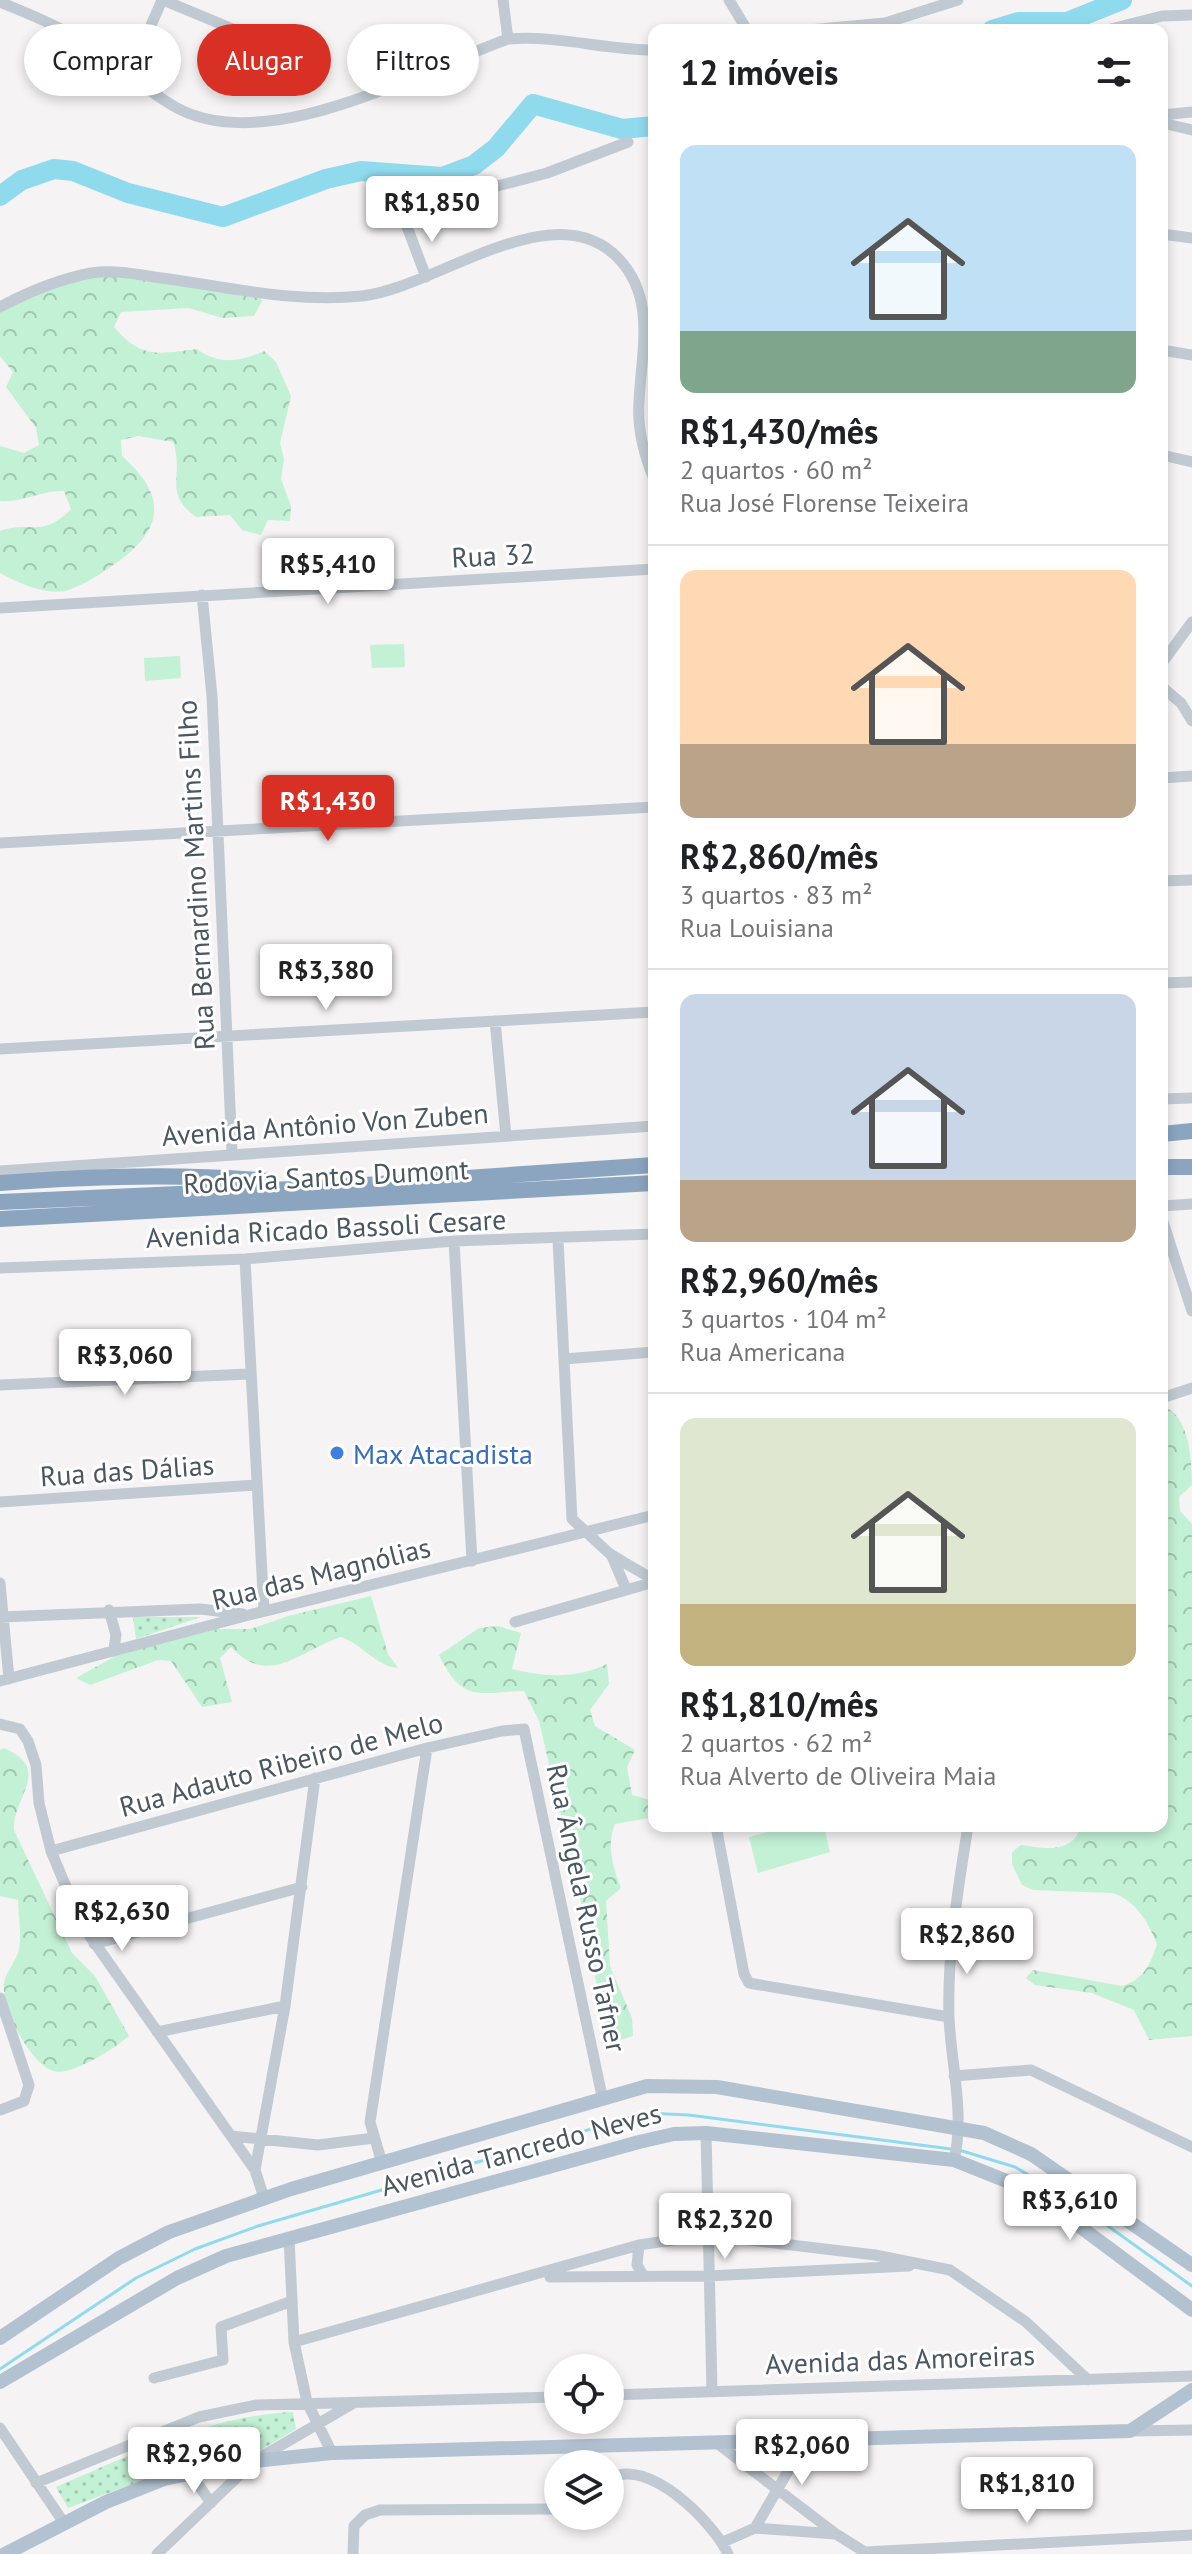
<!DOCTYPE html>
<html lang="pt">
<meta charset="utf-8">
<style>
:root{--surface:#fff;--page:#f2f2f2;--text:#202124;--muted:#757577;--line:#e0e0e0;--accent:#d93025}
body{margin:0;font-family:"PT Sans",sans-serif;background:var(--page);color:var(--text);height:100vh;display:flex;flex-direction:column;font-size:30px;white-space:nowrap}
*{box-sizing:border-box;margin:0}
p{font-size:26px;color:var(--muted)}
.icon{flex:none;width:44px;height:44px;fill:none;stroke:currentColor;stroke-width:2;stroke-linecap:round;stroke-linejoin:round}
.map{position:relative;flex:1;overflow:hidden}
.details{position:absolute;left:648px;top:24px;width:520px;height:1808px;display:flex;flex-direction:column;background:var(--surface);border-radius:16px;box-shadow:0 4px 12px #0003}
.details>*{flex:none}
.banner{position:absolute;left:24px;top:24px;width:504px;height:72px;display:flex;gap:16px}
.tools{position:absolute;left:544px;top:2354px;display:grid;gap:16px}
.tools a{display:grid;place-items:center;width:80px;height:80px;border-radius:50%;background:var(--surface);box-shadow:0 4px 12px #0003;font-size:40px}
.price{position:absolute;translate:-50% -68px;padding:0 18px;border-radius:8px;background:#fff;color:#222;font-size:26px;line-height:52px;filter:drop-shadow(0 2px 4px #0008)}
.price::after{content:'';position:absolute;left:50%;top:48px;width:24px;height:18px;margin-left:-12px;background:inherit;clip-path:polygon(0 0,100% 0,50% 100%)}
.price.selected{background:var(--accent);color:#fff}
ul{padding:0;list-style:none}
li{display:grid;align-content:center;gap:16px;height:424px;padding:0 32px}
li+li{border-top:2px solid var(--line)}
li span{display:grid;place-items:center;height:248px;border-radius:16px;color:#555}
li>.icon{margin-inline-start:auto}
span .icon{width:144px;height:144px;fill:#fffc;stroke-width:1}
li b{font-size:34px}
h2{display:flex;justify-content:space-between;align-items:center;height:96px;padding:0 32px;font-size:34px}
.chip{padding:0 28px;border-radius:36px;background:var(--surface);box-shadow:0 4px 12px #0003;font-size:28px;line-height:72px}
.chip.selected{background:var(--accent);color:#fff}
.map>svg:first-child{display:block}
.grass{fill:#c3f1d5}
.forest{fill:url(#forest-crowns)}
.park{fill:url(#park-dots)}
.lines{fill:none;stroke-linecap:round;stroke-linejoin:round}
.stream{stroke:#90daee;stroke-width:3}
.river{stroke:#90daee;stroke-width:20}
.minor{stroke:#c1cad2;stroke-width:11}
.major{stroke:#b3c2d1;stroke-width:14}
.highway{stroke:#8ba5c1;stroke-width:16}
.shop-dot{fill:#3f7fe0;stroke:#fff;stroke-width:3}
.labels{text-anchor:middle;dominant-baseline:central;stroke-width:6;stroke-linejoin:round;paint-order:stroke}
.street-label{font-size:28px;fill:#4a5661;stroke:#fff}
.shop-label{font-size:28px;fill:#366cbe;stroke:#fff;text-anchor:start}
</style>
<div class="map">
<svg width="1192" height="2554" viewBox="0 0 1192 2554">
<defs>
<pattern id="forest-crowns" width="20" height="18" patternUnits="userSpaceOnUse" patternTransform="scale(2)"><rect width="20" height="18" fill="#c3f1d5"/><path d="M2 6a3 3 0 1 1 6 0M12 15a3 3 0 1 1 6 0" fill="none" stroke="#a0c6b0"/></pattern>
<pattern id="park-dots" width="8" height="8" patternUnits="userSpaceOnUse" patternTransform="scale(2)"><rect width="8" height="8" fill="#c3f1d5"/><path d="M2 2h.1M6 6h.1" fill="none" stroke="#a0c6b0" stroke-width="1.8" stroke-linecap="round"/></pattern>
</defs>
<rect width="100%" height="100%" fill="#f5f3f3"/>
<path class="grass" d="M404,644L405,667L372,668L370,645Z
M180,656L181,678L145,681L144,658Z
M789,1826H824L830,1852L758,1873L749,1837Z"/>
<path class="forest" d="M71,273L251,287L262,301L254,316L222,318L189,308L121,312L114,327C141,359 159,354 197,349C218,365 242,362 264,351L276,362L291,396L280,443L284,459L281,479L291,506L290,521L268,520L261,535L242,530L230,515L196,517C162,492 185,477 173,442L138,436L121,440L122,456C172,500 161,534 109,568C97,576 80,587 65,591C45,595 18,583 0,573V531C31,520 42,539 71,509L64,491C41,490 23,503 0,501V446L24,453L39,445L36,428L6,387L13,372L0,356V308Z
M1162,1406C1190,1414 1192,1462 1192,1485L1179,1497L1180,1511L1192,1524V2036L1149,2040L1134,2010L1092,1993L1035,1985L1026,1978L1033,1970L1122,1986C1143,1980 1151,1964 1157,1944C1148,1922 1136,1900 1112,1893L1033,1890L1022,1885L1012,1864V1852L1021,1845C1044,1849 1073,1854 1081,1826H1162Z
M371,1596L388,1654L398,1668C374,1665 364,1645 341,1637C299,1651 269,1688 231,1647L220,1658L232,1702L202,1707L171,1661L158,1660L90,1685L76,1678L126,1650L217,1629H250L288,1616Z
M498,1626L521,1633L512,1669C544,1677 577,1679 607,1664L609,1684L590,1710L595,1726L635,1750L627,1767L632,1795L654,1801V1817L615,1824C606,1846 613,1867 621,1888L606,1901L610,1966L632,2018L633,2036L617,2041L606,2028L601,2012L587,1928L539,1721L524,1691C478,1692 463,1704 439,1655L479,1628Z
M4,1748C54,1770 12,1796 14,1830L72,1953L95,1976L129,2036C115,2048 71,2077 53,2071C29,2063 1,2006 4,1983C6,1971 17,1961 19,1949C22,1934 18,1915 18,1900L0,1896V1750Z"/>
<path class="park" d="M133,1617H201L136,1639Z
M293,2412L296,2429L243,2461L154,2476L68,2508L56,2487C134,2454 208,2416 293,2412Z"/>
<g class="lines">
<path class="stream" d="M959,2150L1015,2167L1077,2204L1192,2286
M0,2369L136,2278L195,2249L258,2226L646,2113L689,2115L951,2149"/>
<path class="river" d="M992,30L1018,22H1067L1122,0
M0,196L22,180L54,169L73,171L128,193L223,217L326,179L361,171L442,177L474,165L496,148L533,104L622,129L654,126"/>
<path class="minor" d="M163,0L240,32
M503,0L508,39
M729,0L747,30
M0,2C26,13 53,23 77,38C113,59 141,88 177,108C269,157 418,71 508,39C558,35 605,50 654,50
M809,30L885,23L958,0
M1107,30L1162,16L1192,15
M129,76L162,0
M1162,115L1192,112
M1162,123L1192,130
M1162,234L1192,238
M426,277L406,224L417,207L547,173L628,142
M0,307C28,292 60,279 91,273C116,269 144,276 169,279C232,288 298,303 362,296C436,288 553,191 618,258C657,298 641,353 639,402C637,429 644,455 654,479
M1162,350L1192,355
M1162,455L1192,462
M202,595L212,696L232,1153
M0,608L654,569
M1162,663L1192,622
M1162,687L1181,703L1192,721
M1162,778L1192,776
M0,843L654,807
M1162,881L1192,880
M1162,983L1192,982
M495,1021L506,1136
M0,1049L654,1012
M1162,1099L1192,1098
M0,1171L654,1126
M1162,1206L1192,1204
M1163,1222L1192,1311
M558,1240L572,1519L610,1554L654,1580
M454,1241L472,1561
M245,1259L264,1611
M0,1268L245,1259L454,1241L654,1234
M564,1359L654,1352
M0,1385L249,1374
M1162,1398L1192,1388
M0,1502L257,1485
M611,1554L626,1589
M0,1583L9,1679
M109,1610L116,1635L114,1649
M0,1617L200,1609L243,1614
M515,1622L654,1582
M0,1681L249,1615L654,1515
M0,1724L20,1729L28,1741L36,1765L39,1803L51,1851L82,1925L255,2170L264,2198
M716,1826L744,1974L749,1983L949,2017
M51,1851L427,1748L502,1731L524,1729L602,2096
M94,1944L302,1887
M0,1998L29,2085L24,2101L0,2110
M157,2032L285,2006
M954,2076L1031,2070L1192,2147
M706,2133L712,2391
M231,2136L318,2145L374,2138
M954,2160C965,2115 951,2063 949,2018C947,1954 958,1889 968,1826
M382,2163L370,2122L427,1748
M255,2170L285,2006L315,1778
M289,2238L294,2342L307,2402L332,2453
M639,2245L637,2265L643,2275
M550,2277L707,2276L909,2266
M294,2342L639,2245L707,2235L875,2255L950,2270L1026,2322L1088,2380
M154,2378L223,2360L221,2327L292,2301
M610,2395L1192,2376
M0,2428L64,2523
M1131,2431L1192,2430
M718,2444L836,2534L868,2554
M190,2473L211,2503
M610,2479C647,2455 714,2523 728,2554
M36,2483L199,2417L257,2405L558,2397
M755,2528L805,2442
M723,2542L755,2528L835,2534
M865,2552L1192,2535
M157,2554L254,2461L352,2404
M353,2554L354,2526L365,2515L380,2510L558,2509"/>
<path class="major" d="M0,2338L119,2258L169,2232L291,2189L647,2086L717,2087L984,2133L1031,2154L1192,2265
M0,2382L177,2278L226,2256L639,2142L674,2134L706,2133L954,2160L1019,2186L1063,2214L1192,2310
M5,2554L106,2502L164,2479L254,2461L332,2453L1130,2431L1192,2390"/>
<path class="highway" d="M1162,1134L1192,1131
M1162,1167H1192
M0,1183C91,1176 179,1173 270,1181
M0,1202L336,1187L654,1165
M0,1219L654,1183"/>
</g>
<circle class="shop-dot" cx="337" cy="1453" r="8"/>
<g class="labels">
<g class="street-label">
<text transform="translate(493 555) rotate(-3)">Rua 32</text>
<text transform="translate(195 875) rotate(-93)">Rua Bernardino Martins Filho</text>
<text transform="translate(325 1124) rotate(-4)">Avenida Antônio Von Zuben</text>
<text transform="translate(326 1176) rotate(-3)">Rodovia Santos Dumont</text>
<text transform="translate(326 1228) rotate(-3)">Avenida Ricado Bassoli Cesare</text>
<text transform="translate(127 1470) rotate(-4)">Rua das Dálias</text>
<text transform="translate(321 1573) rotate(-14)">Rua das Magnólias</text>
<text transform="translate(281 1764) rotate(-15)">Rua Adauto Ribeiro de Melo</text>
<text transform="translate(587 1908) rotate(78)">Rua Ângela Russo Tafner</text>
<text transform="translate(521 2149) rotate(-15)">Avenida Tancredo Neves</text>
<text transform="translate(900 2359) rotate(-2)">Avenida das Amoreiras</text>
</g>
<g class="shop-label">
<text x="353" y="1453">Max Atacadista</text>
</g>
</g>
</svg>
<div class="tools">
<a><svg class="icon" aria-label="locate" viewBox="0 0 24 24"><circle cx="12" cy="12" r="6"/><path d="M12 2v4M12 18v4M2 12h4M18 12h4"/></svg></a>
<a><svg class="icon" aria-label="layers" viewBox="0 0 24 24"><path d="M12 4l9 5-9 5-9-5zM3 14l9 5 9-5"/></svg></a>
</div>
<b class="price" style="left:432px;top:244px">R$1,850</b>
<b class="price" style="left:328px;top:606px">R$5,410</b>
<b class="price selected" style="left:328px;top:843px">R$1,430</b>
<b class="price" style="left:326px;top:1012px">R$3,380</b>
<b class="price" style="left:125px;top:1397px">R$3,060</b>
<b class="price" style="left:122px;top:1953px">R$2,630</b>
<b class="price" style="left:967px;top:1976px">R$2,860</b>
<b class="price" style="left:1070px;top:2242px">R$3,610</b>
<b class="price" style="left:725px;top:2261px">R$2,320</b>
<b class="price" style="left:802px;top:2487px">R$2,060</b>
<b class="price" style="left:194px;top:2495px">R$2,960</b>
<b class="price" style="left:1027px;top:2525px">R$1,810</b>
<div class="banner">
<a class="chip">Comprar</a>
<a class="chip selected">Alugar</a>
<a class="chip">Filtros</a>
</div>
<section class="details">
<h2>12 imóveis<svg class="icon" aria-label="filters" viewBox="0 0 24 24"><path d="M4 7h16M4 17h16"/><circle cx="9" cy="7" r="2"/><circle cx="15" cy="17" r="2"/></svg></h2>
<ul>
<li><span style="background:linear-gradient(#bfe0f5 75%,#7fa58c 0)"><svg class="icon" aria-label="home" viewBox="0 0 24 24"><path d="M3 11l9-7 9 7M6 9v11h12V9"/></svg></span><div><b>R$1,430/mês</b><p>2 quartos · 60 m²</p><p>Rua José Florense Teixeira</p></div></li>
<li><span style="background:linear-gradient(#ffd9b3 70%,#b9a48a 0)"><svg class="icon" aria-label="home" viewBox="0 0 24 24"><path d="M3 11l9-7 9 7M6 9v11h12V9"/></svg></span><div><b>R$2,860/mês</b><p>3 quartos · 83 m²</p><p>Rua Louisiana</p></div></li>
<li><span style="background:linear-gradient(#c9d6e8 75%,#b9a48a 0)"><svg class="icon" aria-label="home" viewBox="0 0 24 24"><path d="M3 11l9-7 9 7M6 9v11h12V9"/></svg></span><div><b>R$2,960/mês</b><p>3 quartos · 104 m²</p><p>Rua Americana</p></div></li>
<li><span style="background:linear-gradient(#dfe7d0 75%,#c2b280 0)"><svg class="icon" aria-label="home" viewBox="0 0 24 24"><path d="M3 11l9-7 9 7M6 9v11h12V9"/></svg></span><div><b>R$1,810/mês</b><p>2 quartos · 62 m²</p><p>Rua Alverto de Oliveira Maia</p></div></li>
</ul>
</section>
</div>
